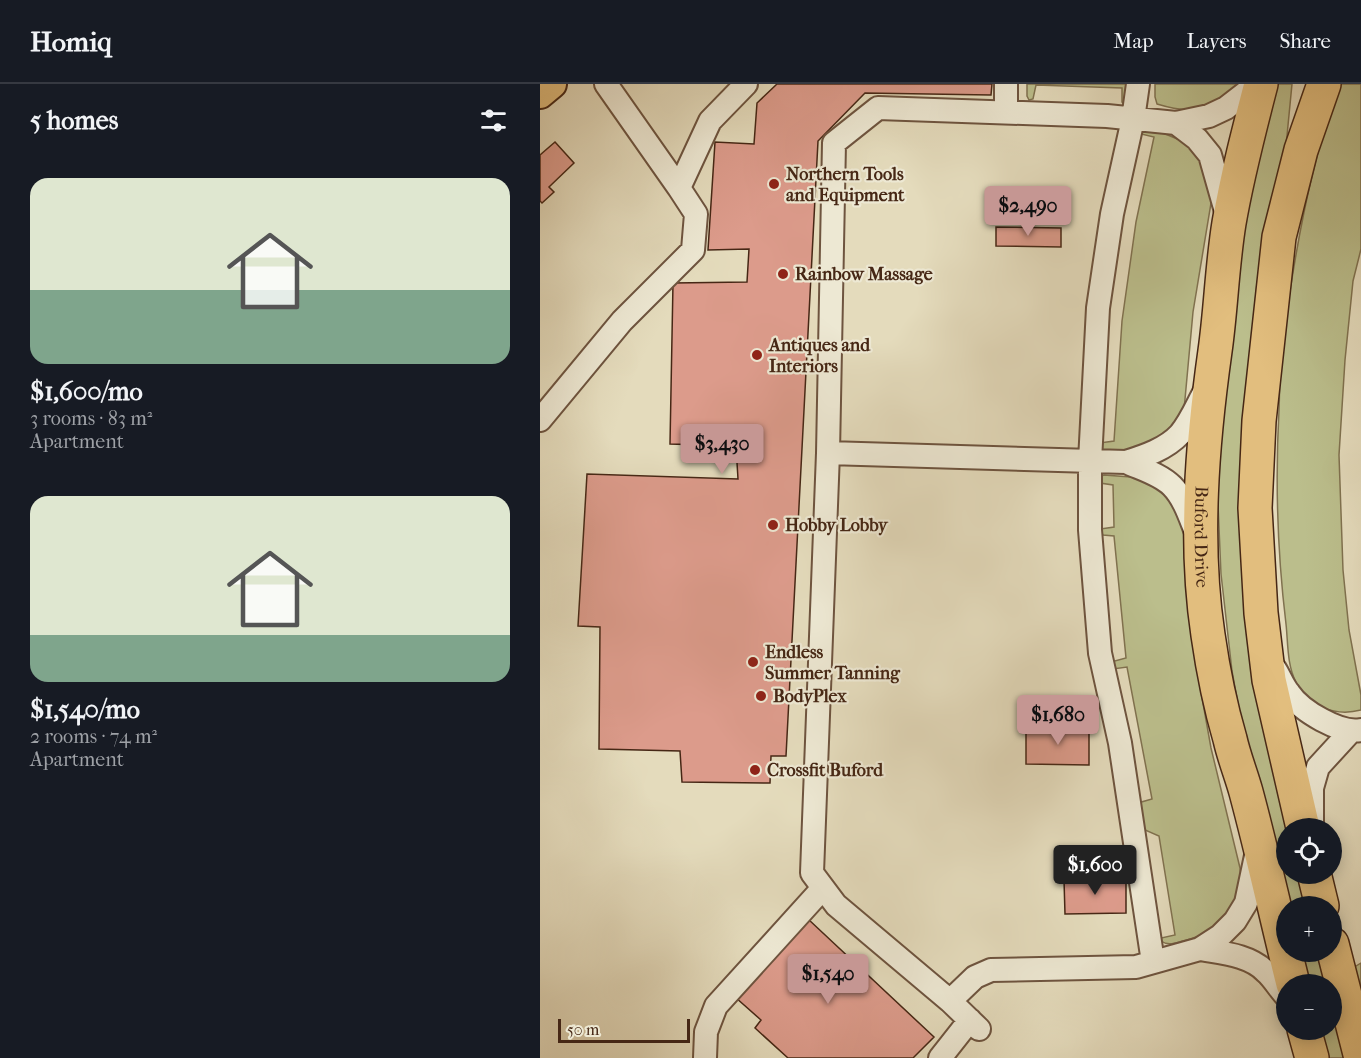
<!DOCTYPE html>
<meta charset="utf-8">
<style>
:root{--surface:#171b24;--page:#20242c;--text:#f1f3f6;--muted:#9ea1a6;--line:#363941;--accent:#c59692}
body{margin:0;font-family:"IM FELL French Canon",serif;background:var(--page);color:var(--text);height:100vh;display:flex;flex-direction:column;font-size:22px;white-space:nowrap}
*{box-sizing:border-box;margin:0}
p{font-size:20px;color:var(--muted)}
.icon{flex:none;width:33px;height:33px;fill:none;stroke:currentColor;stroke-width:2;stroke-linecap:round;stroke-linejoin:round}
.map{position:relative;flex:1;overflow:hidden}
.drawer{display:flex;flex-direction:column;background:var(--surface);width:540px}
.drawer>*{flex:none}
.fabs{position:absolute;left:736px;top:734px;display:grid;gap:12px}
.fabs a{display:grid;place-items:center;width:66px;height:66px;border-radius:50%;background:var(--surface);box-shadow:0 3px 15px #0003;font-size:30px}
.scale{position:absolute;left:18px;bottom:15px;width:132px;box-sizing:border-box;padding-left:6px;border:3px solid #462715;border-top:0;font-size:16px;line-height:21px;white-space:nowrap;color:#462715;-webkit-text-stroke:4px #ede8d3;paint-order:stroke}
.price{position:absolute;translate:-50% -51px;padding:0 14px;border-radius:6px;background:var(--accent);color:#111;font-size:20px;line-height:39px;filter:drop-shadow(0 2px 3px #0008)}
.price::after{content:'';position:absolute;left:50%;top:36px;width:18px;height:14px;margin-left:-9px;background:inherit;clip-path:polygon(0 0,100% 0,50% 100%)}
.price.selected{background:#222;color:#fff}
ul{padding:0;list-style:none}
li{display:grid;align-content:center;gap:12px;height:318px;padding:0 30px}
li span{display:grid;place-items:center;height:186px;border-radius:18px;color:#555}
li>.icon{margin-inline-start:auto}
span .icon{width:108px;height:108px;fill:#fffc;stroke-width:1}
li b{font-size:26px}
h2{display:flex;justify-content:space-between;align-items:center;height:72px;padding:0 30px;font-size:26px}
header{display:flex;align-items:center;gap:36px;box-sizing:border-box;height:84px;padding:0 30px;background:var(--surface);border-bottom:2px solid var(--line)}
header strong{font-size:28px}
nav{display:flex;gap:33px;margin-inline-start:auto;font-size:21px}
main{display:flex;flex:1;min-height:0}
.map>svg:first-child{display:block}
.green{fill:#bbbe8c;stroke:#807250;stroke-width:1.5}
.building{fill:#dc9b8b;stroke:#462715;stroke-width:1.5}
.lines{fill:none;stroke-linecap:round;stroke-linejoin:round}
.minor-casing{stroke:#6e543f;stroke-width:26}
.major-casing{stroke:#462715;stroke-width:32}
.highway-casing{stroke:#462715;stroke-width:36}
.minor{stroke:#ede8d3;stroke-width:22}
.major{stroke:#e2be7e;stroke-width:28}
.highway{stroke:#e2be7e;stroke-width:33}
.poi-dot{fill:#8f2418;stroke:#ede8d3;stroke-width:2}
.labels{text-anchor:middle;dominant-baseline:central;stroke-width:4.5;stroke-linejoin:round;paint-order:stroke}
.poi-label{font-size:18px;font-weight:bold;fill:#462715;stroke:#ede8d3;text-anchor:start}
.street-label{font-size:18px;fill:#462715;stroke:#ede8d3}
</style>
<header>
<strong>Homiq</strong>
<nav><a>Map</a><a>Layers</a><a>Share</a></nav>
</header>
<main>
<section class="drawer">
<h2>5 homes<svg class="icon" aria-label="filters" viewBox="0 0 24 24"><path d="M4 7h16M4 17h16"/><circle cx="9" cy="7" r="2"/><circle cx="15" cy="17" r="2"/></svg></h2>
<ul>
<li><span style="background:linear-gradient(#dfe7d0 60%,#7fa58c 0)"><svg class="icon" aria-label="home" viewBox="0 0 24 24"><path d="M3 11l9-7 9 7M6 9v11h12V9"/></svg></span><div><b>$1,600/mo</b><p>3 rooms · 83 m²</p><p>Apartment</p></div></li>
<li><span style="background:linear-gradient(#dfe7d0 75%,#7fa58c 0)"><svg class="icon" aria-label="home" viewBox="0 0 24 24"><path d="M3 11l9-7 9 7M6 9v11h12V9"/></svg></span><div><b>$1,540/mo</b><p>2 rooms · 74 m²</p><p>Apartment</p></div></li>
</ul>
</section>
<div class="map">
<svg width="821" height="974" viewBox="0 0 821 974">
<rect width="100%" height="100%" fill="#e4dbbc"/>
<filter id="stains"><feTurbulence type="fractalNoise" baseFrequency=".00333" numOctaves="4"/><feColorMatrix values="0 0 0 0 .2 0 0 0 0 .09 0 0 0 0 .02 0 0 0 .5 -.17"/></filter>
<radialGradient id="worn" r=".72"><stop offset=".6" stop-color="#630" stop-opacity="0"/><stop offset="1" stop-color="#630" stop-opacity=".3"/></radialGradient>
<path class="green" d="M487,0H590L585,20L582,18V4L496,1L493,15L489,16L487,12Z
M615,0H699C669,25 656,32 617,20L615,13Z
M736,0H752L746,62L717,199L708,292L747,744V789H764L772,822H747L702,642L692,587L681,490L677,397L680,307L710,94Z
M799,0H821V165L813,197L805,276L799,371L803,486L809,546L821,611V626C794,633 769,622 756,598C747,582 748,558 746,540C737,466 735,400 739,326C740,305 739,283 742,262C754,174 769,84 799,0Z
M611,44L647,59L662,74L672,113L653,228L644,326L632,347L591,367H562L559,359L574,357L582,237L596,138L614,53L601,50L600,45Z
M564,391L604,394L630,412L645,443L659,597L671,664L700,784C705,824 679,848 643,857C635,859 628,862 621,857V854L635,851L619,752L605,746L596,723L598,719L612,715L587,583L573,585L571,578L586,574L574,452L563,451L560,445L574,443L573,401L560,399L559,393Z
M756,867H783L791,897L821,879V974H783L776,945H792V900H764Z"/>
<path class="building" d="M237,0H452L451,11L325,9L278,57L246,672H231L230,699L142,698L140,667L59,665L60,543L38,542L47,390L198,395L196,362L130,360L133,199L207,198L209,165L168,166L175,58L214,60L217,19Z
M15,58L34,79L9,103L14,108L2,119L0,117V71Z
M456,143L521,144V163L456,162Z
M486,644H549V681L486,680Z
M586,795V829L525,830L524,796Z
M268,835L394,953L373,974H248L215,944L221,936L195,913Z"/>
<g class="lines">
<defs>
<path id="minor" d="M66,0L139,104
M466,0V28
M598,0L593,35L572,130L558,224L550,377V446L560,569L580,659L613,878
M636,39L657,55L670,71L687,131
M0,336L82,237L153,166L156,130L139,104L170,37L206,0
M288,369L586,378C605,372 626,365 640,350C651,337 658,319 666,305
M586,378C601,385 620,390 632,402C644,414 650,433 656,448
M735,585C740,593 743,602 749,609C761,627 800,650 821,646
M772,740V704L778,683L811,647
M660,865C682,869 710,871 726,888C734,895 739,905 747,913
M410,917L435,893L451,886L596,883L660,865L680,852L695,837L706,819L717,767
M439,945L410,917L296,821L272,789L288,369L294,59L338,24L567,32L636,39L669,32L686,24L717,0
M165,974L166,948L176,922L283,804
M400,974L430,936"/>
<path id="major" d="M0,10L12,0"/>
<g id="highway">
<path id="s1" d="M721,0C709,46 697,92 689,139C682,182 681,225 675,267C662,360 654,458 668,551C673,586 680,621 690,655C694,673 701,690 706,708C723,771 737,836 753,900"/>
<path d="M763,744L729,596L721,529L715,424L719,337L739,153L761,66L784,0"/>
<path d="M774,789L782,822"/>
<path d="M792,860L821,974"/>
<path d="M764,945L772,974"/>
</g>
</defs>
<use href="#minor" class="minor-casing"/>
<use href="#major" class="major-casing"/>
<use href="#highway" class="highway-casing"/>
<use href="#minor" class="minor"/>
<use href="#major" class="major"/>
<use href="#highway" class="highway"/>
</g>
<g class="poi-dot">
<circle cx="234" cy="100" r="6"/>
<circle cx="243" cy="190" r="6"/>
<circle cx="217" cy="271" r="6"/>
<circle cx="233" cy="441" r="6"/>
<circle cx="213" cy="578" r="6"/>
<circle cx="221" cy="612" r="6"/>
<circle cx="215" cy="686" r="6"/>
</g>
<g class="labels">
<g class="poi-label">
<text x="246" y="90">Northern Tools<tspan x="246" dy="21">and Equipment</tspan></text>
<text x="255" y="190">Rainbow Massage</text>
<text x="229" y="261">Antiques and<tspan x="229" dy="21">Interiors</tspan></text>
<text x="245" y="441">Hobby Lobby</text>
<text x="225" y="568">Endless<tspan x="225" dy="21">Summer Tanning</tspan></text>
<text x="233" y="612">BodyPlex</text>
<text x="227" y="686">Crossfit Buford</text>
</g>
<g class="street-label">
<text stroke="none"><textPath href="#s1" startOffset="458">Buford Drive</textPath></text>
</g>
</g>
<rect width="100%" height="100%" filter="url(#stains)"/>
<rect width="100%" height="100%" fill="url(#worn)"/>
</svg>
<div class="fabs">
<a><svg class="icon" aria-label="locate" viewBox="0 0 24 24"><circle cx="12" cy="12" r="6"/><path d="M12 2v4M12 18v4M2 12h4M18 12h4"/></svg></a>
<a>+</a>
<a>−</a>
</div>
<div class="scale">50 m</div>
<b class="price" style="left:488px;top:153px">$2,490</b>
<b class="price" style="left:182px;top:391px">$3,430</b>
<b class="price" style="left:518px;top:662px">$1,680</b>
<b class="price selected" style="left:555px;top:812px">$1,600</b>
<b class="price" style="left:288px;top:921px">$1,540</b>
</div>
</main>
